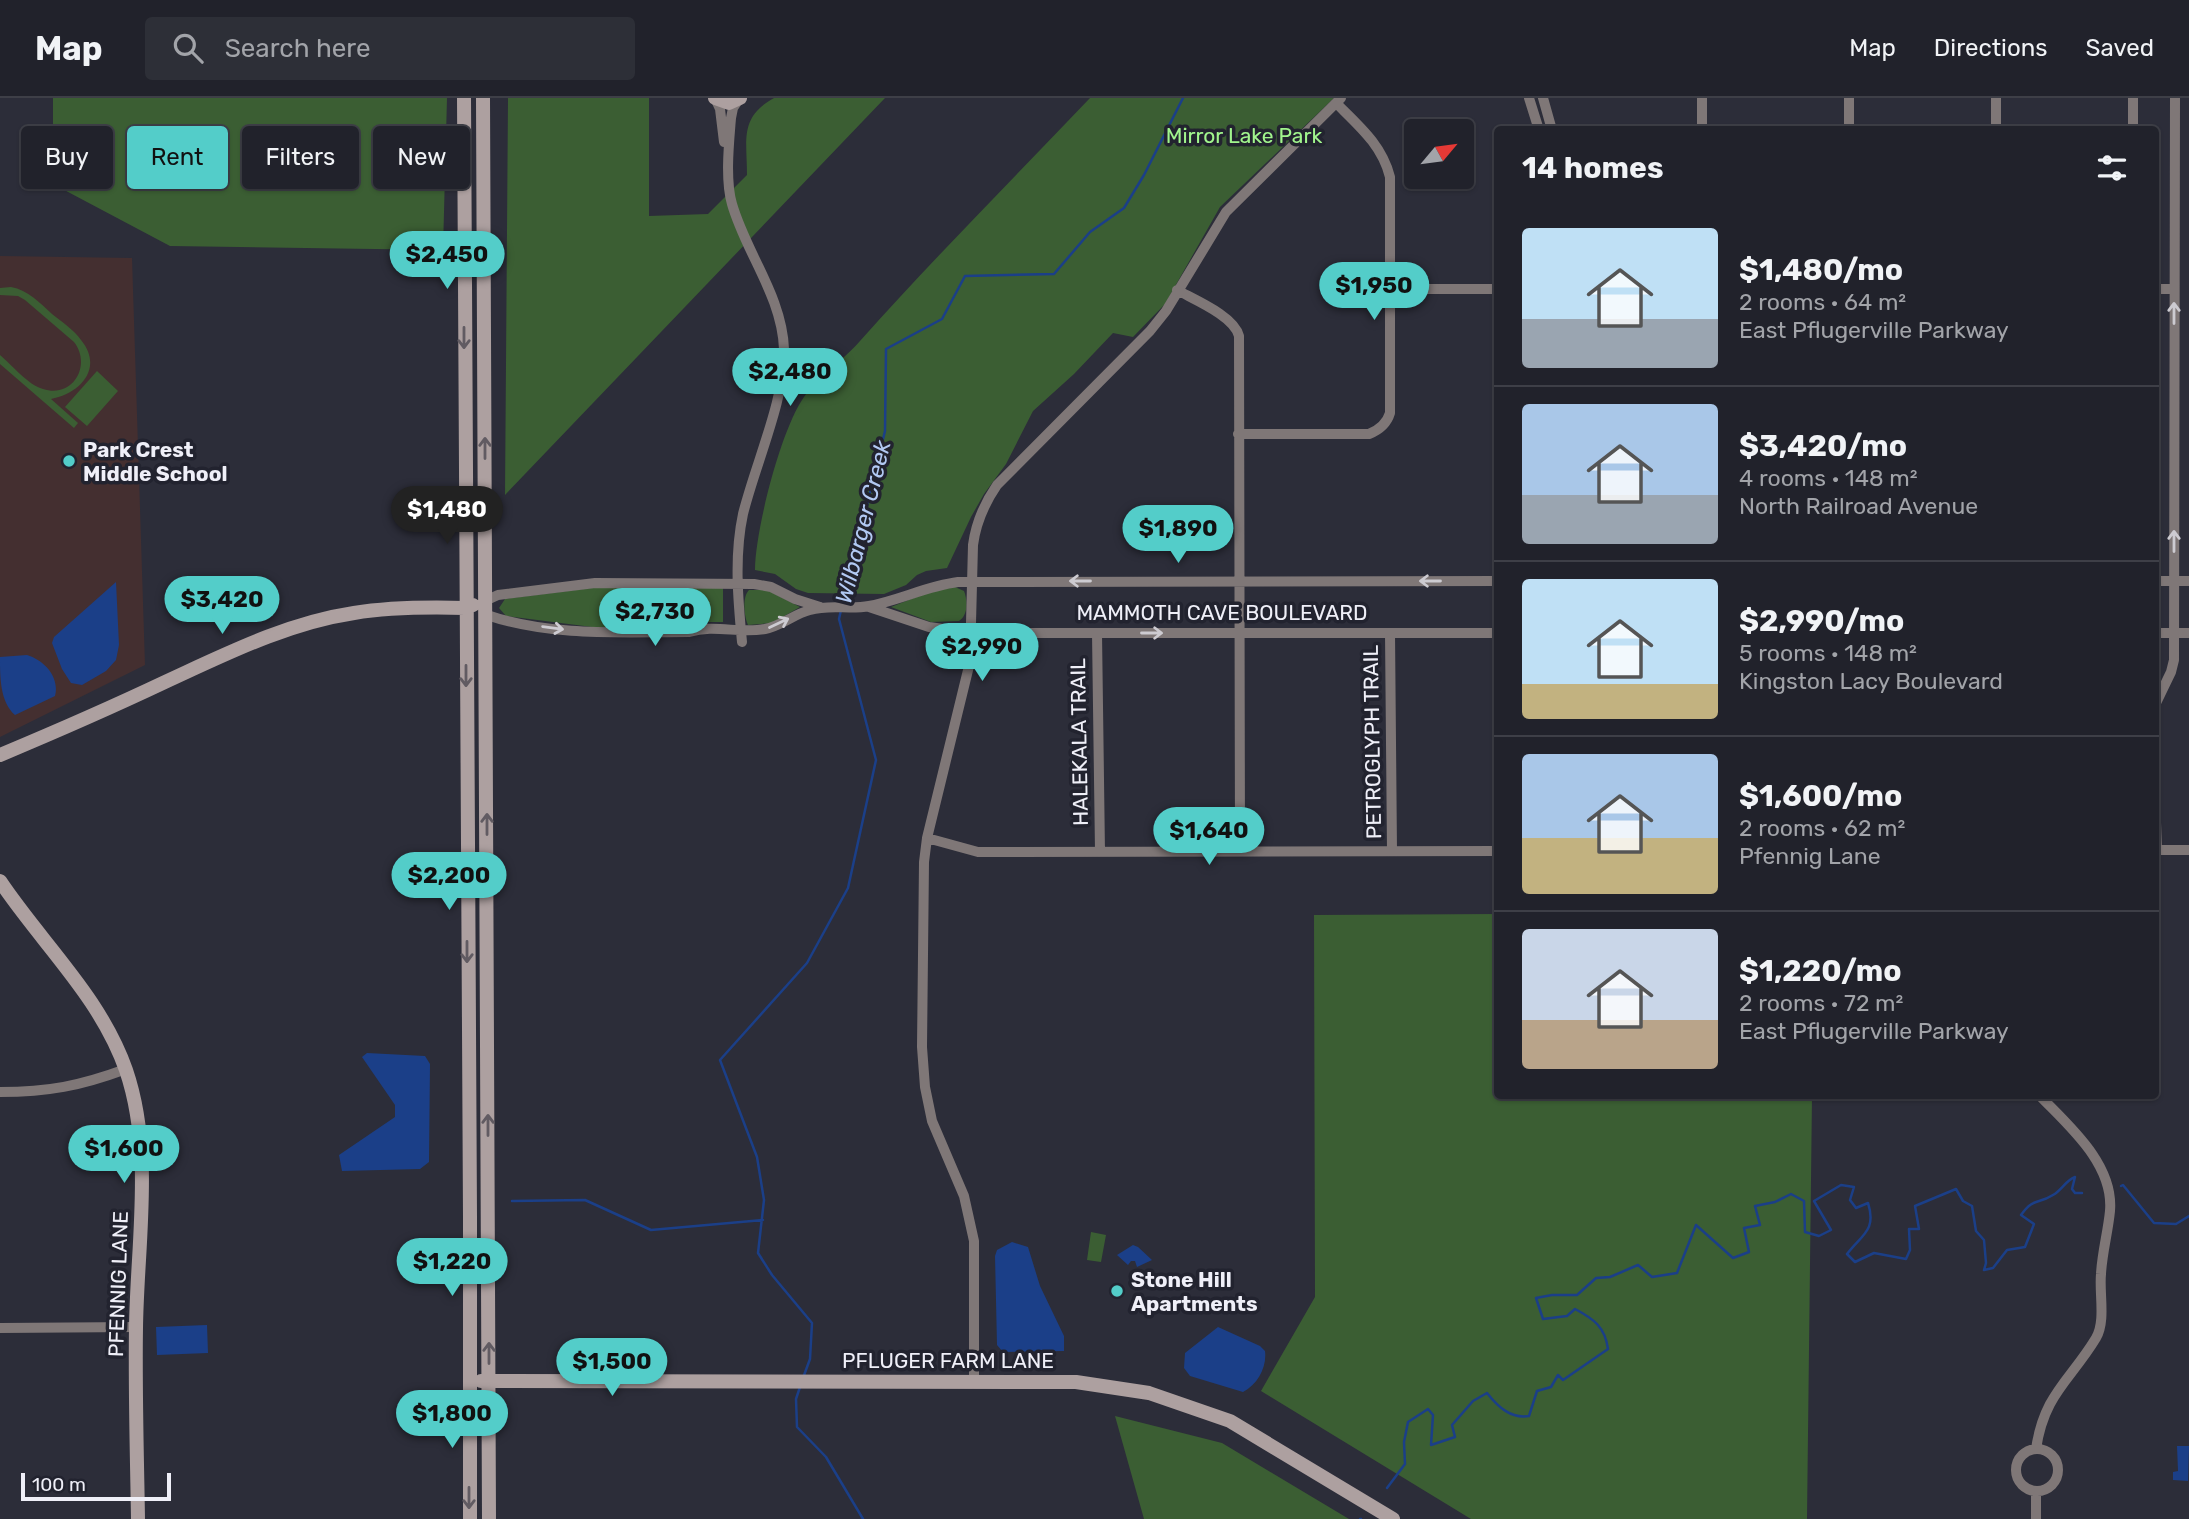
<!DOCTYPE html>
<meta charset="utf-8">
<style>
:root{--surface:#21222b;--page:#2d2f37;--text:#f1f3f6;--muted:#a2a4a9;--line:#3e3f47;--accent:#53cdc9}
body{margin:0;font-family:Rubik,sans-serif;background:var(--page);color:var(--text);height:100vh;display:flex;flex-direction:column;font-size:26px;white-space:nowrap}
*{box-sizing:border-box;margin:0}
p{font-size:23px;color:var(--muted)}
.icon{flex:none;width:38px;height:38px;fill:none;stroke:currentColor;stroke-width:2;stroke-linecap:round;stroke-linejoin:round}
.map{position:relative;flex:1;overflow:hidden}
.drawer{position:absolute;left:1494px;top:28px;width:665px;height:973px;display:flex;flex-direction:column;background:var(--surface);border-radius:7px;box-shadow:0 2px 5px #0004,0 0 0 2px var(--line)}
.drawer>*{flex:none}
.hud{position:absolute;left:21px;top:28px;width:665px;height:63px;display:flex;gap:14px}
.needle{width:46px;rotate:61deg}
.controls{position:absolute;left:1404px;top:21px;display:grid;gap:14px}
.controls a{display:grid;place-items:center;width:70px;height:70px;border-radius:7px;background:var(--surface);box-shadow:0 2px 5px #0004,0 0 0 2px var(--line);font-size:35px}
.scale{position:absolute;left:21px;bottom:18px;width:150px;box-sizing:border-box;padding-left:7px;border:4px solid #efeff8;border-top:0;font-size:19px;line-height:24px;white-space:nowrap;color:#efeff8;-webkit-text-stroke:5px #22232f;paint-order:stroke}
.price{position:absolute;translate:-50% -60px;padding:0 16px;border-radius:24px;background:var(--accent);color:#111;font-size:23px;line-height:46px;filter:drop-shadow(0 2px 4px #0008)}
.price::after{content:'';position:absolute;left:50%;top:42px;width:21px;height:16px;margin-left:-10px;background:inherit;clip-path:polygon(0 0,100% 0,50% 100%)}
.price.on{background:#222;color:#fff}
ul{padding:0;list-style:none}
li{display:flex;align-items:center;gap:21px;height:175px;padding:0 28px}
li+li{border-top:2px solid var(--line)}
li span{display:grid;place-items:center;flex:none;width:196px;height:140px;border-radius:7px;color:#555}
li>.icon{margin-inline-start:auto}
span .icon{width:84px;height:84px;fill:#fffc;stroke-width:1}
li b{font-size:30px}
h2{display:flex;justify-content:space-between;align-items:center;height:84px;padding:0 28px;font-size:30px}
.pill{padding:0 24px;border-radius:7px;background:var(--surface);box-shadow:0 2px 5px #0004,0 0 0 2px var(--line);font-size:24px;line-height:63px}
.pill.on{background:var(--accent);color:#111}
header{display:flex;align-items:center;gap:42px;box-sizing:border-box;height:98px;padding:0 35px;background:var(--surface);border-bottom:2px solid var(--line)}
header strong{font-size:33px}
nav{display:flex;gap:38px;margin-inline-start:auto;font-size:24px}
.search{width:490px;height:63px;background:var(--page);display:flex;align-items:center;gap:18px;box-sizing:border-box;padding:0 24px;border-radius:7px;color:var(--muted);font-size:26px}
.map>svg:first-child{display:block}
.education{fill:#442f30}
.green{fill:#3b5e33}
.water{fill:#1b3f88}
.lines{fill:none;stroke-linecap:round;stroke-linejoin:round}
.stream{stroke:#1b3f88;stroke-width:2.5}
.street{stroke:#7f7777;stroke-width:10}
.secondary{stroke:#ada0a0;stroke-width:14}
.oneway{stroke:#cdcbd1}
.oneway2{stroke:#615b62}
.poi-dot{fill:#53cdc9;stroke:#22232f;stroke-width:2.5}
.labels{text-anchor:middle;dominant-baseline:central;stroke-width:7;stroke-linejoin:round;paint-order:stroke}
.park-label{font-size:21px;fill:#a1f58d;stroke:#22232f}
.poi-label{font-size:21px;font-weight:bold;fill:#efeff8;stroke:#22232f;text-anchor:start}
.street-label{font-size:21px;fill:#efeff8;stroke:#22232f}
.water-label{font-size:23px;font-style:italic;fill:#b2c9f3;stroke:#22232f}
</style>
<header>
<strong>Map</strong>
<div class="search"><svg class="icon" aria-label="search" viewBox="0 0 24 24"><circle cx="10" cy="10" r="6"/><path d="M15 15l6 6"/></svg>Search here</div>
<nav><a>Map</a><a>Directions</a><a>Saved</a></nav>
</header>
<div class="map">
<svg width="2189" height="1421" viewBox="0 0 2189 1421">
<rect width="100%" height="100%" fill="#2c2d39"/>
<path class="education" d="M0,158L132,160L145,567L0,639Z"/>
<path class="green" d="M53,0H447L443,152L170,148L53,86Z
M508,0H649V118L708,116L747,77C747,42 739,19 774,0H885L505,397Z
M1090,0H1334L1220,109L1165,206L1133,239L1113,235L1074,276L1033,313L1006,366L984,396L971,419L947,470L926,473L917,477L906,487L884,496L808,495L796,491L775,476L755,472C755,433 781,331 804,299C816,282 844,261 860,243C934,160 1013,81 1090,0Z
M11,189C28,192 40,205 52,216C62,224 74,232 81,242C104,270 80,296 51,301L78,325L74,330L0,266V257C12,267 28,287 43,291C73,301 92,267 74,244L25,202L18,198L0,197V190Z
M97,273L118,293L87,328L65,309Z
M955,489L964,493C968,503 968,517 959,523L931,524L891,509L929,494Z
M591,490H723V524H702L685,529H592L506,518L499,510L505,501Z
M749,492H767L800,509L772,525L748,527C744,518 742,499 749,492Z
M1498,816V998H1812L1807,1421H1471L1261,1293L1315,1199L1314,817Z
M1091,1134L1106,1137L1101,1164L1087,1162Z
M1115,1318L1222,1345L1349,1421H1144Z"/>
<path class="water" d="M116,484L119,547L116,562L106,573L82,587L71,585L62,571L52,545L54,539Z
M27,557C44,562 60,579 55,598L15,617C0,604 0,579 0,559Z
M367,955L425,958L430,966L429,1064L420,1071L342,1073L339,1057L395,1019V1007L362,959Z
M1012,1144L1028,1149L1040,1188L1064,1238V1253L1003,1254L997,1247L995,1158L997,1152Z
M1133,1147L1138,1149L1152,1162L1137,1169L1135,1163H1131L1128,1167L1117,1157Z
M207,1227L208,1255L157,1257L156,1229Z
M1218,1229L1260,1248L1265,1253C1267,1269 1258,1286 1243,1294L1190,1278L1184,1270L1185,1255Z
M2177,1348H2189L2188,1383L2173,1382V1374L2178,1373Z"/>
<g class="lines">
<path class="stream" d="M843,506L885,333L886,251L942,221L965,178L1054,176L1090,134L1124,110L1144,77L1183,0
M2121,1088L2123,1087L2154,1125L2176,1126L2189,1118
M512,1103L585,1102L651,1132L763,1122
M803,1280L810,1261L812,1225L772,1177L758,1155L764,1102L757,1059L720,962L807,865L848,790L876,662L839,521L841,512
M800,1289L796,1301L797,1329L826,1359L863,1421
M1387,1390L1405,1366L1404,1344L1408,1324L1428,1311L1433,1317L1431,1347L1455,1339L1452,1327L1473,1303L1487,1295C1498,1309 1511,1321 1529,1318L1537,1293L1551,1289L1558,1277L1563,1282L1608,1251C1605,1229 1594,1221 1575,1211L1567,1218L1543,1221L1536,1200L1552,1197H1577L1596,1180L1610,1179L1638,1167L1652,1179L1677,1175L1696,1127L1733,1160L1749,1154L1744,1130L1760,1127L1755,1108L1775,1104L1791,1096L1804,1103L1805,1134L1819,1138L1831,1132L1814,1103L1841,1087L1854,1089L1850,1102L1856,1110L1868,1105C1877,1133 1861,1137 1847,1156L1855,1164L1874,1155L1906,1161L1910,1152L1909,1131H1919L1915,1108L1956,1091L1963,1103L1972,1108L1976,1133L1984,1142L1986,1165L1984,1172L1993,1170L2007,1152L2025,1149L2034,1126L2021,1117C2034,1099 2037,1107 2053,1097C2062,1092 2065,1083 2075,1079L2072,1091L2075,1095H2082
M1360,1421H1361"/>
<path class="street" d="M715,0L720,11L724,44
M1529,0L1539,32
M1543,0L1552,32
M1702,0V32
M1849,0V32
M1996,0V32
M2133,0V32
M739,1L733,10L731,20C729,45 725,82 732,106C746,155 782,198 784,251C786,299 755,367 743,416C734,458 738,502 742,544
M1390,191H1498
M2156,191H2174
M1177,192C1195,202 1234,218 1239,238L1240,753
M1238,336H1369C1379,332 1387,325 1390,315V79C1382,47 1359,28 1336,5
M2156,483H2189
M487,502L498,497L595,485L754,486L771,489L795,501L820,509
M869,509L929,529L972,535H1498
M487,517C551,539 622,534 689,534C714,526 740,536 765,531C781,528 794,516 810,512C829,506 850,512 869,508C900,502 927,488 958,484L1498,483
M1097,535L1100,754
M1390,535L1392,753
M2156,535H2189
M2156,605L2171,574L2174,562L2175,0
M2156,724L2157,752
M927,740L978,754L1498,753
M2156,752H2189
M0,994C48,994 80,988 126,971
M0,1230L136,1229
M974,1283V1143L964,1098L932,1023L925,989L922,949L924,764L927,740L970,564L973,447C976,424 984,406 997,387L1150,233L1166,213L1226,114L1341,0
M2016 1372a21 21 0 1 1 42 0a21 21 0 1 1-42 0Z
M2036,1351C2044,1296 2070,1283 2096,1240C2106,1223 2099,1195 2101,1176C2102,1155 2108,1134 2110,1113C2114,1066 2069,1028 2040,998
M2036,1421V1394"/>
<path class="secondary" d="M464,0L470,1118V1421
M483,0L489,1421
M715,0L729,5L740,0
M0,657C55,634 110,610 165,584C226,556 287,525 354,515C391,509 428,509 465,510L473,507
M0,783C42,846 100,898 126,972C154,1054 137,1145 136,1230C135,1294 137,1357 138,1421
M481,1283L1076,1284L1149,1295L1230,1323L1393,1421"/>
</g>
<defs><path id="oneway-shaft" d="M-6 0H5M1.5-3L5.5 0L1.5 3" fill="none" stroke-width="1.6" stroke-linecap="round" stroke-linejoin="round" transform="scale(1.75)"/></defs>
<g class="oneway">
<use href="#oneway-shaft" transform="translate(2174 215) rotate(-90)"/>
<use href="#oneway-shaft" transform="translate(2174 443) rotate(-90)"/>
<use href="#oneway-shaft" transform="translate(1080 483) rotate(-180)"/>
<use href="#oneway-shaft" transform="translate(1430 483) rotate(180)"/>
<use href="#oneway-shaft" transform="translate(779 525) rotate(-25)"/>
<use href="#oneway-shaft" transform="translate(553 530) rotate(8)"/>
<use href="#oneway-shaft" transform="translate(1152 535)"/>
</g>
<g class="oneway2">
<use href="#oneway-shaft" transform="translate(464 240) rotate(90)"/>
<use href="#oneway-shaft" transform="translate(485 350) rotate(-90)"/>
<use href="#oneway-shaft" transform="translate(466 578) rotate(90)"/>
<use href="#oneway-shaft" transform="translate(487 726) rotate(-90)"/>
<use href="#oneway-shaft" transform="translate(467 854) rotate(90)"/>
<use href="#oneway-shaft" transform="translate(488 1027) rotate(-90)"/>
<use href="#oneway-shaft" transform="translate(489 1255) rotate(-90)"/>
<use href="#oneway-shaft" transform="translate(469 1400) rotate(90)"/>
</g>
<g class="poi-dot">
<circle cx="69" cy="363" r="7"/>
<circle cx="1117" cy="1193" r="7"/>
</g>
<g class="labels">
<g class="park-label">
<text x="1244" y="37">Mirror Lake Park</text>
</g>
<g class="poi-label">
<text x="83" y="351">Park Crest<tspan x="83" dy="24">Middle School</tspan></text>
<text x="1131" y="1181">Stone Hill<tspan x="1131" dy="24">Apartments</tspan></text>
</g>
<g class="street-label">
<text x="1222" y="514">MAMMOTH CAVE BOULEVARD</text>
<text transform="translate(1079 644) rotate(-91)">HALEKALA TRAIL</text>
<text transform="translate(1372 644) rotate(-91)">PETROGLYPH TRAIL</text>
<text transform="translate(118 1186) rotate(-88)">PFENNIG LANE</text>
<text x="948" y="1262">PFLUGER FARM LANE</text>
</g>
<g class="water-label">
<text transform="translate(863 424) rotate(-76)">Wilbarger Creek</text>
</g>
</g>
</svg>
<div class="controls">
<a><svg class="needle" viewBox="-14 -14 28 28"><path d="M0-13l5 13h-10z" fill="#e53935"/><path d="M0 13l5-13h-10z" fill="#a2a4a9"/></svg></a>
</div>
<div class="scale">100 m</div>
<b class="price" style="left:447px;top:193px">$2,450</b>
<b class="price" style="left:1374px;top:224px">$1,950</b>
<b class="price" style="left:790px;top:310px">$2,480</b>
<b class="price on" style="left:447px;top:448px">$1,480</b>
<b class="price" style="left:1178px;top:467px">$1,890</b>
<b class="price" style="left:222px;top:538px">$3,420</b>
<b class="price" style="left:655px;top:550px">$2,730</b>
<b class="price" style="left:982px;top:585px">$2,990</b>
<b class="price" style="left:1209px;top:769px">$1,640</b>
<b class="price" style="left:449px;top:814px">$2,200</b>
<b class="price" style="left:124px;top:1087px">$1,600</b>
<b class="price" style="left:452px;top:1200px">$1,220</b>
<b class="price" style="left:612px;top:1300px">$1,500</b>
<b class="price" style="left:452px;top:1352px">$1,800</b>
<div class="hud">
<a class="pill">Buy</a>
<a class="pill on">Rent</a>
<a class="pill">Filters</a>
<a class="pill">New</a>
</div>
<section class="drawer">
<h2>14 homes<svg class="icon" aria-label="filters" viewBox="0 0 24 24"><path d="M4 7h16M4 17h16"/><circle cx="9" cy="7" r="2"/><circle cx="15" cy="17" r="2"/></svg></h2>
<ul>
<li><span style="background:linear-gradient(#bfe0f5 65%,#9aa5b1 0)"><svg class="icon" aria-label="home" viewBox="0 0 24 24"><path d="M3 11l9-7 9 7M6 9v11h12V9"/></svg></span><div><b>$1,480/mo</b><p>2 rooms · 64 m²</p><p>East Pflugerville Parkway</p></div></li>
<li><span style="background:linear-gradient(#a9c7e8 65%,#9aa5b1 0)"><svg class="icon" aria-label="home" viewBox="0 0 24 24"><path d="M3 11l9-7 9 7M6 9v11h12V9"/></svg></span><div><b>$3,420/mo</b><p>4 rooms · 148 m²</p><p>North Railroad Avenue</p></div></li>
<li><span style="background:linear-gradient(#bfe0f5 75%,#c2b280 0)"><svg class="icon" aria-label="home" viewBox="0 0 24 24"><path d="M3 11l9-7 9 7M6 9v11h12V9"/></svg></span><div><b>$2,990/mo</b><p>5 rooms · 148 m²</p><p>Kingston Lacy Boulevard</p></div></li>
<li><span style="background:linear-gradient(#a9c7e8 60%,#c2b280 0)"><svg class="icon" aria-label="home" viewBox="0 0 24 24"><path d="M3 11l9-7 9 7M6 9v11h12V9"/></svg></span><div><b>$1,600/mo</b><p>2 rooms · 62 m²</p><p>Pfennig Lane</p></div></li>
<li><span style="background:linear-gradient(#c9d6e8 65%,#b9a48a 0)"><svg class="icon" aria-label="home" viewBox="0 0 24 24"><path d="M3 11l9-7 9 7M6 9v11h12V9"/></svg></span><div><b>$1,220/mo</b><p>2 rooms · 72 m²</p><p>East Pflugerville Parkway</p></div></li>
</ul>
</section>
</div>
